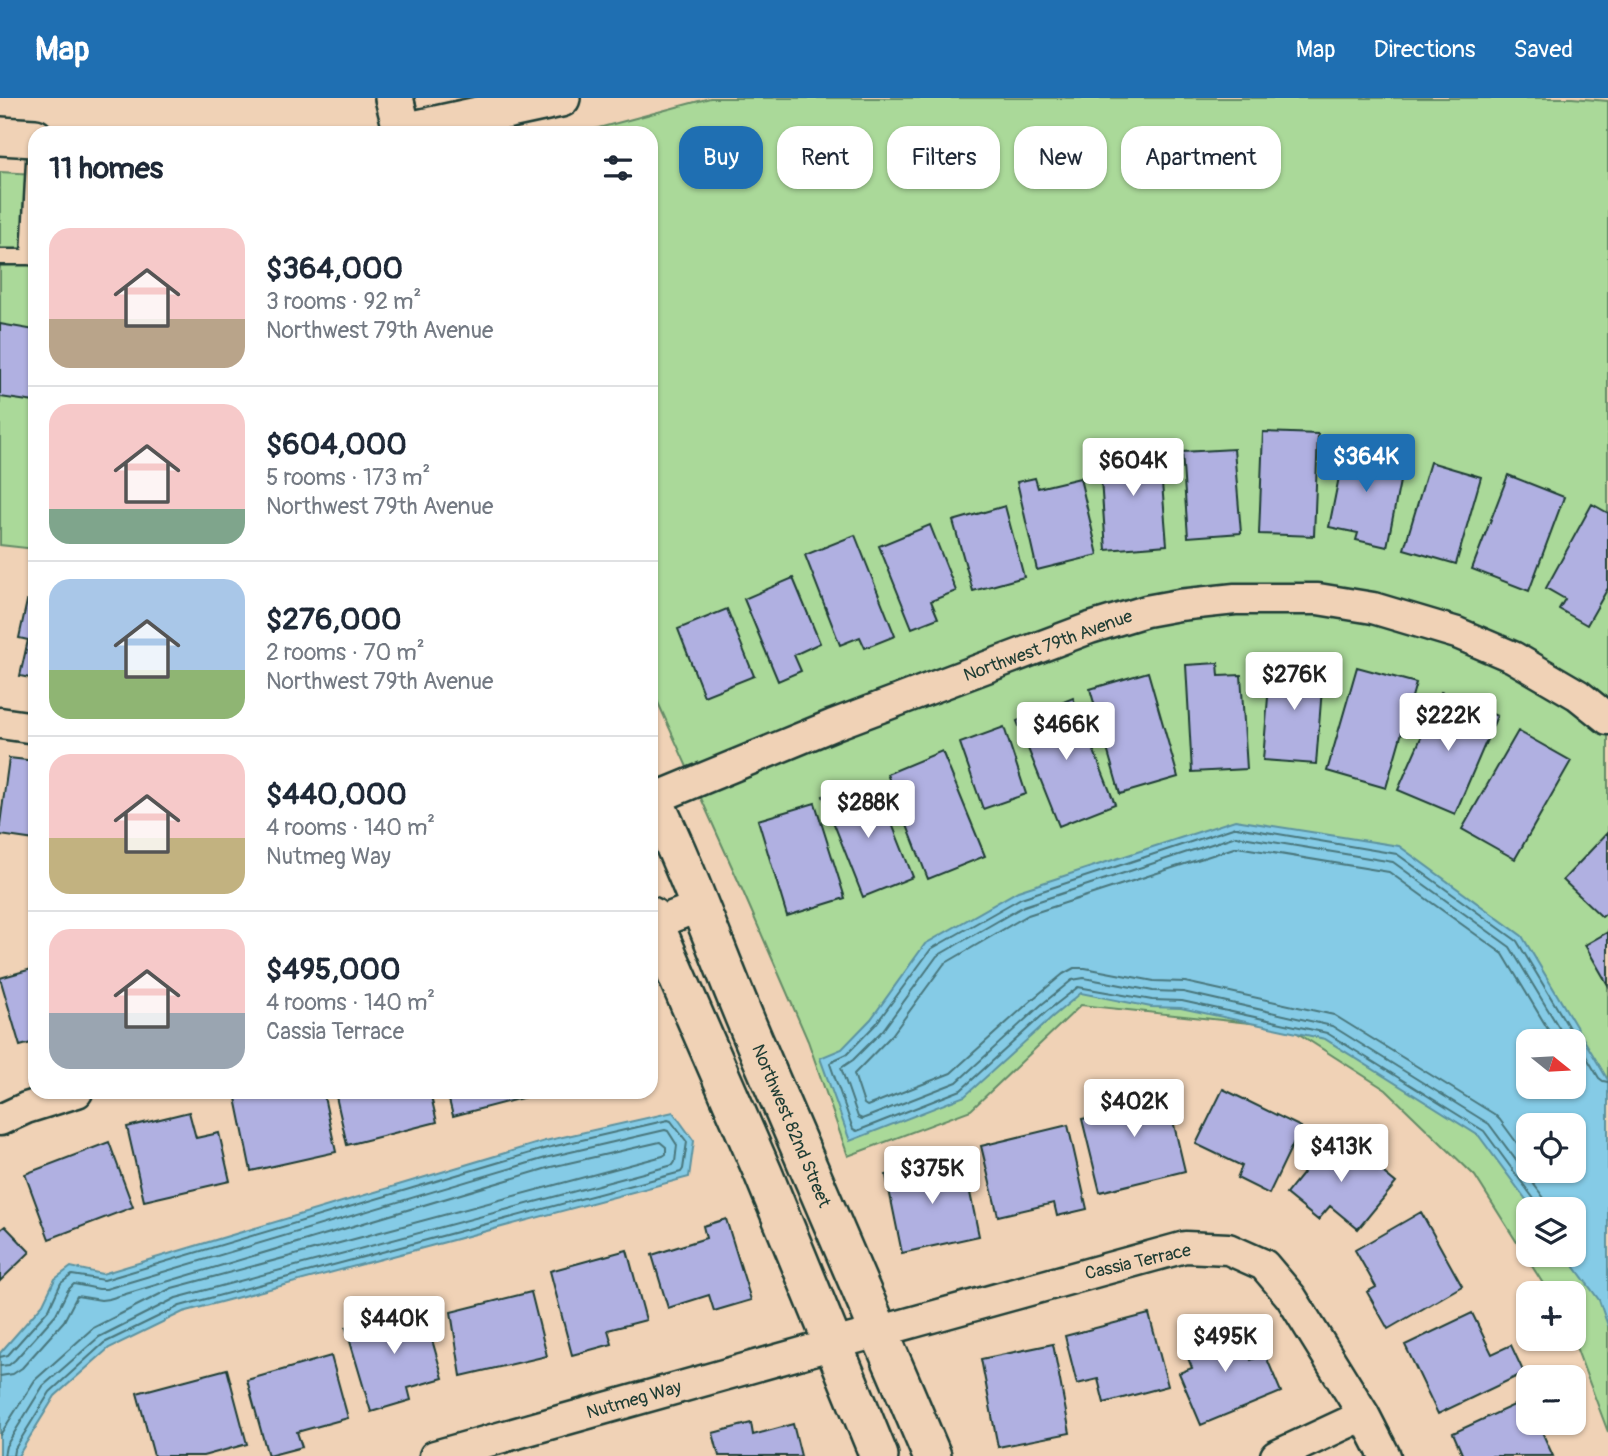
<!DOCTYPE html>
<meta charset="utf-8">
<style>
:root{--surface:#fff;--page:#f6f6f7;--text:#1f2937;--muted:#747a83;--line:#e0e1e3;--accent:#1f6fb2}
body{margin:0;font-family:Pangolin,sans-serif;background:var(--page);color:var(--text);height:100vh;display:flex;flex-direction:column;font-size:26px;white-space:nowrap}
*{box-sizing:border-box;margin:0}
p{font-size:23px;color:var(--muted)}
.icon{flex:none;width:38px;height:38px;fill:none;stroke:currentColor;stroke-width:2;stroke-linecap:round;stroke-linejoin:round}
.map{position:relative;flex:1;overflow:hidden}
.side{position:absolute;left:28px;top:28px;width:630px;height:973px;display:flex;flex-direction:column;background:var(--surface);border-radius:21px;box-shadow:0 2px 5px #0004}
.side>*{flex:none}
.banner{position:absolute;left:679px;top:28px;width:665px;height:63px;display:flex;gap:14px}
.needle{width:46px;rotate:108deg}
.fabs{position:absolute;left:1516px;top:931px;display:grid;gap:14px}
.fabs a{display:grid;place-items:center;width:70px;height:70px;border-radius:14px;background:var(--surface);box-shadow:0 2px 5px #0004;font-size:35px}
.price{position:absolute;translate:-50% -60px;padding:0 16px;border-radius:7px;background:#fff;color:#222;font-size:23px;line-height:46px;filter:drop-shadow(0 2px 4px #0008)}
.price::after{content:'';position:absolute;left:50%;top:42px;width:21px;height:16px;margin-left:-10px;background:inherit;clip-path:polygon(0 0,100% 0,50% 100%)}
.price.selected{background:var(--accent);color:#fff}
ul{padding:0;list-style:none}
li{display:flex;align-items:center;gap:21px;height:175px;padding:0 21px}
li+li{border-top:2px solid var(--line)}
li span{display:grid;place-items:center;flex:none;width:196px;height:140px;border-radius:21px;color:#555}
li>.icon{margin-inline-start:auto}
span .icon{width:84px;height:84px;fill:#fffc;stroke-width:1}
li b{font-size:30px}
h2{display:flex;justify-content:space-between;align-items:center;height:84px;padding:0 21px;font-size:30px}
.tag{padding:0 24px;border-radius:21px;background:var(--surface);box-shadow:0 2px 5px #0004;font-size:24px;line-height:63px}
.tag.selected{background:var(--accent);color:#fff}
header{display:flex;align-items:center;gap:42px;box-sizing:border-box;height:98px;padding:0 35px;background:var(--accent);color:#fff}
header strong{font-size:33px}
nav{display:flex;gap:38px;margin-inline-start:auto;font-size:24px}
.map>svg:first-child{display:block}
.green{fill:#aad999;stroke:#648b66;stroke-width:2;fill-rule:evenodd}
.water{fill:#85cbe6;stroke:#5c929f;stroke-width:2;fill-rule:evenodd}
.lines{fill:none;stroke-linecap:round;stroke-linejoin:round}
.shore{stroke:#48767b;stroke-width:2}
.building{fill:#b0b0e1;stroke:#1f3d34;stroke-width:2}
.service-casing{stroke:#1f3d34;stroke-width:19}
.minor-casing{stroke:#1f3d34;stroke-width:35}
.tertiary-casing{stroke:#1f3d34;stroke-width:42}
.service{stroke:#f0d2b6;stroke-width:14}
.minor{stroke:#f0d2b6;stroke-width:30}
.tertiary{stroke:#f0d2b6;stroke-width:37}
.labels{text-anchor:middle;dominant-baseline:central;stroke-width:5;stroke-linejoin:round;paint-order:stroke}
.street-label{font-size:18px;fill:#1f3d34;stroke:#f0d2b6}
</style>
<header>
<strong>Map</strong>
<nav><a>Map</a><a>Directions</a><a>Saved</a></nav>
</header>
<div class="map">
<svg width="1608" height="1358" viewBox="0 0 1608 1358">
<rect width="100%" height="100%" fill="#f0d2b6"/>
<filter id="ink" filterUnits="userSpaceOnUse"><feTurbulence type="fractalNoise" baseFrequency=".0143" numOctaves="2"/><feDisplacementMap in="SourceGraphic" scale="14" xChannelSelector="R" yChannelSelector="G"/><feConvolveMatrix kernelMatrix="1 2 1 2 8 2 1 2 1" color-interpolation-filters="sRGB"/></filter>
<g filter="url(#ink)">
<path class="green" d="M710,0H1572L1608,3V1334L1573,1241V1195H1549L1475,1078L1386,992L1288,929L1081,907L971,1012L848,1058L808,943L741,789L651,589V35H580ZM1528,943H1573V989H1528ZM1528,1027H1573V1073H1528ZM1528,1111H1573V1157H1528Z
M0,74L35,76V451L0,447Z"/>
<path class="water" d="M1235,722L1399,748L1522,838L1608,982V1228L1599,1202L1566,1157H1573V1111H1533L1479,1038L1325,941L1181,910L1151,909L1081,895L1051,920L965,998L850,1043L820,960L842,951L871,921L925,846L1018,793ZM1528,943H1573V989H1528ZM1528,1027H1573V1073H1528Z
M673,1014L694,1043L689,1079L183,1214L109,1250L55,1298L18,1358H0V1255L43,1206L55,1181L71,1169L102,1176L545,1043Z"/>
<g class="lines">
<path class="shore" d="M1528,1060L1500,1022L1494,1016L1334,917L1185,884L1154,883L1085,870H1074L1063,876L1034,900L951,975L867,1008L864,1006L854,976L892,937L944,866L1028,817L1237,749L1389,774L1503,856L1555,943
M1538,1111L1537,1105L1484,1033L1327,935L1182,903L1152,902L1078,889L1046,914L961,992L857,1033L853,1031L830,966L832,963L847,956L876,926L931,851L1021,800L1236,729L1397,756L1517,843L1599,980L1603,983L1608,984
M1547,1111L1544,1100L1489,1026L1332,928L1183,894L1153,893L1084,880L1072,882L1041,907L957,984L862,1021L858,1019L841,970L853,962L883,932L937,858L1024,808L1236,738L1393,764L1510,849L1567,943
M0,1259L8,1257L49,1211L61,1185L72,1177L104,1182L547,1050L668,1022L671,1023L687,1044L683,1071L681,1074L180,1208L104,1245L50,1294L14,1352L13,1358
M0,1268L9,1267L15,1262L56,1216L68,1192L74,1186L99,1191H106L549,1059L665,1032L668,1033L677,1047L675,1064L673,1067L176,1200L99,1239L43,1288L6,1348L4,1358
M0,1278L13,1276L22,1270L64,1223L77,1198L101,1202L109,1201L551,1069L660,1044L666,1049V1056L663,1058L172,1190L93,1230L35,1282L0,1337"/>
</g>
<path class="building" d="M0,226L35,232V304L0,299Z
M1263,334L1318,336L1314,438L1259,436Z
M1346,344L1385,351L1382,364L1403,368L1387,449L1356,442L1358,435L1329,429Z
M1159,348L1167,447L1106,452L1099,353Z
M1234,351L1241,435L1188,439L1182,354Z
M1430,364L1481,379L1456,466L1404,451Z
M1508,377L1564,399L1529,493L1472,471Z
M1035,380L1038,390L1080,380L1098,457L1037,472L1017,384Z
M1592,406L1608,415V490L1587,527L1559,511L1565,501L1546,490Z
M1005,408L1024,479L973,493L953,423Z
M930,427L956,493L931,503L938,520L912,530L879,448Z
M855,437L895,538L865,550L860,539L840,547L805,457Z
M793,480L820,545L794,557L801,573L778,583L744,501Z
M27,503L35,504V581L20,578L28,542L19,540Z
M727,511L754,578L704,598L678,531Z
M1271,561L1324,565L1316,666L1263,662Z
M1218,565L1219,578L1241,577L1247,671L1192,674L1186,567Z
M1357,569L1416,585L1386,690L1327,673Z
M1148,574L1178,679L1120,696L1090,591Z
M1441,594L1497,618L1455,716L1398,692Z
M1073,600L1115,706L1059,728L1017,623Z
M1004,629L1026,696L983,711L960,645Z
M1518,633L1571,663L1515,761L1462,731Z
M942,653L985,758L928,781L887,676Z
M9,660L35,663V742L0,737V726Z
M854,686L860,701L879,693L913,779L863,799L823,698Z
M815,705L845,800L787,818L758,722Z
M1608,734V814L1602,819L1563,782Z
M1608,834V887L1585,847Z
M35,870V944L20,948L0,880Z
M1164,985L1185,1073L1100,1094L1082,1021L1103,1016L1099,1001Z
M1223,991L1301,1029L1269,1096L1237,1080L1242,1068L1196,1046Z
M265,994H323L336,1054L251,1073L236,1000Z
M335,994H430L437,1024L347,1047Z
M447,994H540L541,995L453,1018Z
M189,1014L196,1040L219,1035L230,1083L144,1103L127,1029Z
M1068,1027L1087,1111L1057,1118L1054,1105L998,1118L981,1048Z
M1335,1035L1396,1085L1358,1131L1330,1108L1318,1122L1286,1096Z
M109,1044L133,1109L49,1141L25,1076Z
M963,1061L979,1138L902,1155L886,1077Z
M1421,1114L1462,1188L1388,1231L1367,1194L1376,1189L1355,1152Z
M726,1121L751,1202L714,1213L709,1197L668,1210L652,1157L706,1140L703,1128Z
M5,1128L30,1154L0,1183V1132Z
M627,1152L646,1222L608,1232L612,1246L572,1257L550,1173Z
M531,1194L547,1258L461,1278L451,1214Z
M422,1207L443,1280L408,1290L411,1302L371,1314L346,1230Z
M1472,1215L1492,1256L1511,1247L1524,1275L1438,1316L1405,1247Z
M1149,1216L1168,1288L1104,1305L1098,1281L1077,1286L1065,1238Z
M1236,1223L1251,1262L1265,1256L1281,1294L1201,1327L1179,1275L1192,1270L1182,1245Z
M1053,1246L1070,1335L998,1349L981,1261Z
M331,1258L348,1320L297,1334L302,1349L268,1358L247,1282Z
M227,1271L247,1346L203,1358H154L137,1295Z
M1527,1301L1528,1325H1538L1553,1358H1463L1453,1335Z
M751,1325L753,1337L793,1326L801,1358H719L713,1335Z"/>
<g class="lines">
<defs>
<path id="service" d="M35,44L29,159L35,160
M0,159H29"/>
<path id="minor" d="M0,625L35,630
M651,702L833,627L1090,530L1146,513L1179,507L1235,501H1318L1373,510L1457,535L1513,559L1578,597L1608,621
M651,827L700,808
M0,1022L26,1010L77,994
M435,1358L834,1246L1185,1149L1228,1151L1264,1167L1291,1199L1364,1317L1385,1358
M1276,1358L1364,1317"/>
<path id="tertiary" d="M394,0L403,35
M399,35L561,0
M0,38L35,40
M651,697C692,780 721,867 758,952C815,1087 875,1222 932,1358
M651,818L763,1075L879,1358"/>
</defs>
<use href="#service" class="service-casing"/>
<use href="#minor" class="minor-casing"/>
<use href="#tertiary" class="tertiary-casing"/>
<use href="#service" class="service"/>
<use href="#minor" class="minor"/>
<use href="#tertiary" class="tertiary"/>
</g>
</g>
<g class="labels">
<g class="street-label">
<text transform="translate(1048 548) rotate(-20)">Northwest 79th Avenue</text>
<text transform="translate(791 1028) rotate(67)">Northwest 82nd Street</text>
<text transform="translate(1138 1164) rotate(-13)">Cassia Terrace</text>
<text transform="translate(634 1302) rotate(-16)">Nutmeg Way</text>
</g>
</g>
</svg>
<div class="fabs">
<a><svg class="needle" viewBox="-14 -14 28 28"><path d="M0-13l5 13h-10z" fill="#e53935"/><path d="M0 13l5-13h-10z" fill="#747a83"/></svg></a>
<a><svg class="icon" aria-label="locate" viewBox="0 0 24 24"><circle cx="12" cy="12" r="6"/><path d="M12 2v4M12 18v4M2 12h4M18 12h4"/></svg></a>
<a><svg class="icon" aria-label="layers" viewBox="0 0 24 24"><path d="M12 4l9 5-9 5-9-5zM3 14l9 5 9-5"/></svg></a>
<a>+</a>
<a>−</a>
</div>
<b class="price selected" style="left:1366px;top:396px">$364K</b>
<b class="price" style="left:1133px;top:400px">$604K</b>
<b class="price" style="left:1294px;top:614px">$276K</b>
<b class="price" style="left:1448px;top:655px">$222K</b>
<b class="price" style="left:1066px;top:664px">$466K</b>
<b class="price" style="left:868px;top:742px">$288K</b>
<b class="price" style="left:1134px;top:1041px">$402K</b>
<b class="price" style="left:1341px;top:1086px">$413K</b>
<b class="price" style="left:932px;top:1108px">$375K</b>
<b class="price" style="left:394px;top:1258px">$440K</b>
<b class="price" style="left:1225px;top:1276px">$495K</b>
<div class="banner">
<a class="tag selected">Buy</a>
<a class="tag">Rent</a>
<a class="tag">Filters</a>
<a class="tag">New</a>
<a class="tag">Apartment</a>
</div>
<section class="side">
<h2>11 homes<svg class="icon" aria-label="filters" viewBox="0 0 24 24"><path d="M4 7h16M4 17h16"/><circle cx="9" cy="7" r="2"/><circle cx="15" cy="17" r="2"/></svg></h2>
<ul>
<li><span style="background:linear-gradient(#f6c9c9 65%,#b9a48a 0)"><svg class="icon" aria-label="home" viewBox="0 0 24 24"><path d="M3 11l9-7 9 7M6 9v11h12V9"/></svg></span><div><b>$364,000</b><p>3 rooms · 92 m²</p><p>Northwest 79th Avenue</p></div></li>
<li><span style="background:linear-gradient(#f6c9c9 75%,#7fa58c 0)"><svg class="icon" aria-label="home" viewBox="0 0 24 24"><path d="M3 11l9-7 9 7M6 9v11h12V9"/></svg></span><div><b>$604,000</b><p>5 rooms · 173 m²</p><p>Northwest 79th Avenue</p></div></li>
<li><span style="background:linear-gradient(#a9c7e8 65%,#8fb573 0)"><svg class="icon" aria-label="home" viewBox="0 0 24 24"><path d="M3 11l9-7 9 7M6 9v11h12V9"/></svg></span><div><b>$276,000</b><p>2 rooms · 70 m²</p><p>Northwest 79th Avenue</p></div></li>
<li><span style="background:linear-gradient(#f6c9c9 60%,#c2b280 0)"><svg class="icon" aria-label="home" viewBox="0 0 24 24"><path d="M3 11l9-7 9 7M6 9v11h12V9"/></svg></span><div><b>$440,000</b><p>4 rooms · 140 m²</p><p>Nutmeg Way</p></div></li>
<li><span style="background:linear-gradient(#f6c9c9 60%,#9aa5b1 0)"><svg class="icon" aria-label="home" viewBox="0 0 24 24"><path d="M3 11l9-7 9 7M6 9v11h12V9"/></svg></span><div><b>$495,000</b><p>4 rooms · 140 m²</p><p>Cassia Terrace</p></div></li>
</ul>
</section>
</div>
